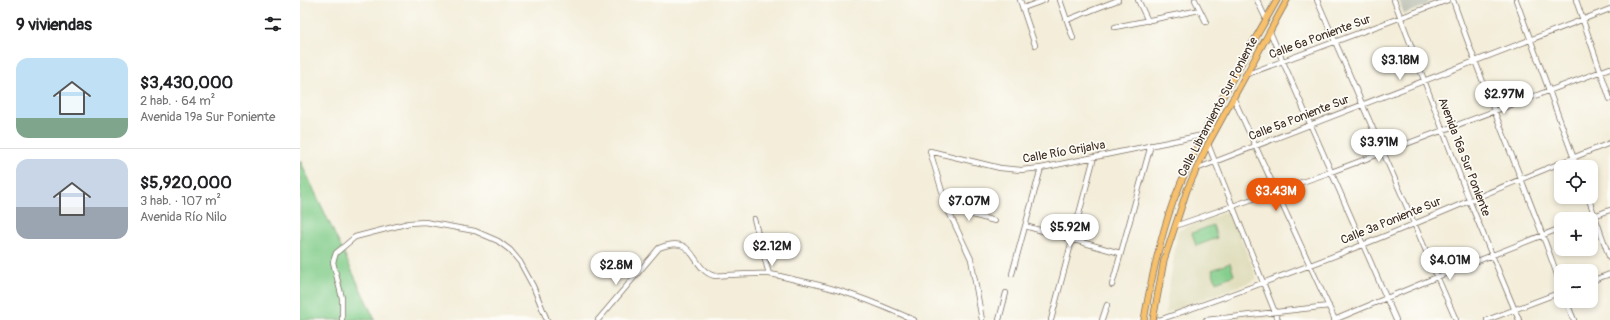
<!DOCTYPE html>
<html lang="es">
<meta charset="utf-8">
<style>
:root{--surface:#fff;--page:#f6f6f6;--text:#202124;--muted:#757577;--line:#e0e0e0;--accent:#ea580c}
body{margin:0;font-family:Pangolin,sans-serif;background:var(--page);color:var(--text);height:100vh;display:flex;flex-direction:column;font-size:15px;white-space:nowrap}
*{box-sizing:border-box;margin:0}
p{font-size:13px;color:var(--muted)}
.icon{flex:none;width:22px;height:22px;fill:none;stroke:currentColor;stroke-width:2;stroke-linecap:round;stroke-linejoin:round}
.map{position:relative;flex:1;overflow:hidden}
.side{display:flex;flex-direction:column;background:var(--surface);width:300px}
.side>*{flex:none}
.controls{position:absolute;left:1254px;top:160px;display:grid;gap:8px}
.controls a{display:grid;place-items:center;width:44px;height:44px;border-radius:8px;background:var(--surface);box-shadow:0 2px 6px #0003;font-size:20px}
.price{position:absolute;translate:-50% -34px;padding:0 9px;border-radius:14px;background:#fff;color:#222;font-size:13px;line-height:26px;filter:drop-shadow(0 1px 2px #0008)}
.price::after{content:'';position:absolute;left:50%;top:24px;width:12px;height:9px;margin-left:-6px;background:inherit;clip-path:polygon(0 0,100% 0,50% 100%)}
.price.selected{background:var(--accent);color:#fff}
ul{padding:0;list-style:none}
li{display:flex;align-items:center;gap:12px;height:100px;padding:0 16px}
li+li{border-top:1px solid var(--line)}
li span{display:grid;place-items:center;flex:none;width:112px;height:80px;border-radius:12px;color:#555}
li>.icon{margin-inline-start:auto}
span .icon{width:48px;height:48px;fill:#fffc;stroke-width:1}
li b{font-size:17px}
h2{display:flex;justify-content:space-between;align-items:center;height:48px;padding:0 16px;font-size:17px}
main{display:flex;flex:1;min-height:0}
.map>svg:first-child{display:block}
.built{fill:#dfddbb}
.industrial{fill:#c3c6b9}
.green{fill:#81cc89;stroke:#5e7b54}
.lines{fill:none;stroke-linecap:round;stroke-linejoin:round}
.minor-casing{stroke:#7b6e5f;stroke-width:6}
.major-casing{stroke:#7b6e5f;stroke-width:7}
.minor{stroke:#fff;stroke-width:4.5}
.major{stroke:#f7c06c;stroke-width:5.5}
.labels{text-anchor:middle;dominant-baseline:central;stroke-width:3.5;stroke-linejoin:round;paint-order:stroke}
.street-label{font-size:12px;fill:#3b2a1e;stroke:#fdfcf7}
</style>
<main>
<section class="side">
<h2>9 viviendas<svg class="icon" aria-label="filters" viewBox="0 0 24 24"><path d="M4 7h16M4 17h16"/><circle cx="9" cy="7" r="2"/><circle cx="15" cy="17" r="2"/></svg></h2>
<ul>
<li><span style="background:linear-gradient(#bfe0f5 75%,#7fa58c 0)"><svg class="icon" aria-label="home" viewBox="0 0 24 24"><path d="M3 11l9-7 9 7M6 9v11h12V9"/></svg></span><div><b>$3,430,000</b><p>2 hab. · 64 m²</p><p>Avenida 19a Sur Poniente</p></div></li>
<li><span style="background:linear-gradient(#c9d6e8 60%,#9aa5b1 0)"><svg class="icon" aria-label="home" viewBox="0 0 24 24"><path d="M3 11l9-7 9 7M6 9v11h12V9"/></svg></span><div><b>$5,920,000</b><p>3 hab. · 107 m²</p><p>Avenida Río Nilo</p></div></li>
</ul>
</section>
<div class="map">
<svg width="1310" height="320" viewBox="0 0 1310 320">
<rect width="100%" height="100%" fill="#fdfcf7"/>
<filter id="ink" filterUnits="userSpaceOnUse"><feTurbulence type="fractalNoise" baseFrequency=".025" numOctaves="2"/><feDisplacementMap in="SourceGraphic" scale="8" xChannelSelector="R" yChannelSelector="G"/><feConvolveMatrix kernelMatrix="1 2 1 2 8 2 1 2 1" color-interpolation-filters="sRGB"/></filter>
<filter id="wash" filterUnits="userSpaceOnUse"><feTurbulence type="fractalNoise" baseFrequency=".012" numOctaves="4" result="noise"/><feDisplacementMap in="SourceGraphic" scale="16" xChannelSelector="R" yChannelSelector="G"/><feGaussianBlur stdDeviation="0.9" result="paint"/><feColorMatrix in="noise" values="0 0 0 0 0 0 0 0 0 0 0 0 0 0 0 0 0 1.4 0 .05"/><feComposite in="paint" operator="in"/></filter>
<g filter="url(#wash)">
<rect width="100%" height="100%" fill="#f3edd9"/>
<path class="built" d="M930,211L957,279L865,314L878,230Z"/>
<path class="industrial" d="M1099,0H1128L1129,5L1104,14Z"/>
<path class="green" d="M0,160L75,320H0Z
M913,225L917,238L896,246L892,233Z
M930,263L934,275L916,282L912,270Z"/>
</g>
<g filter="url(#ink)">
<g class="lines">
<defs>
<path id="minor" d="M720,0L735,45
M760,0L773,38
M838,0L848,21
M895,0L906,22
M957,0L966,19
M1017,0L1156,320
M1094,0L1169,200L1219,320
M1153,0C1186,97 1228,190 1261,286
M1216,0L1277,167
M1276,0L1310,99
M723,8L745,0
M767,20L818,0
M815,27L900,10
M970,32L1096,320
M945,75L1148,0
M933,97L1035,320
M908,144L978,320
M630,151L700,168L721,170L741,168L903,135
M630,151L647,208L671,259L682,320
M896,169L1310,9
M1288,197L1310,259
M647,208L695,221
M454,219L469,274
M1286,219L1310,210
M725,226L820,253
M875,226L1031,172L1310,68
M712,274L741,168
M1291,281L1310,274
M812,285L851,145
M1266,301L1274,320
M42,320V298L33,262L36,253L55,237L109,223L125,222L175,231L198,241L210,250L220,262L233,286L247,320
M298,320L359,248C397,232 390,270 415,276C418,276 423,275 427,275C441,275 456,273 469,274C478,275 487,278 496,280C539,288 574,302 614,320
M699,320L706,293
M751,320L794,157
M802,320L807,305
M859,320C945,290 1030,259 1114,224C1179,197 1244,169 1310,143
M906,320L1029,306
M1034,320L1137,277L1261,228
M1187,320L1261,292"/>
<path id="major" d="M844,320C851,280 859,241 873,202C900,132 940,66 977,0
M853,320L864,260L887,190L908,144L987,0"/>
</defs>
<use href="#minor" class="minor-casing"/>
<use href="#major" class="major-casing"/>
<use href="#minor" class="minor"/>
<use href="#major" class="major"/>
</g>
</g>
<g class="labels">
<g class="street-label">
<text transform="translate(1020 37) rotate(-20)">Calle 6a Poniente Sur</text>
<text transform="translate(918 107) rotate(-62)">Calle Libramiento Sur Poniente</text>
<text transform="translate(999 118) rotate(-21)">Calle 5a Poniente Sur</text>
<text transform="translate(764 152) rotate(-10)">Calle Río Grijalva</text>
<text transform="translate(1164 157) rotate(69)">Avenida 16a Sur Poniente</text>
<text transform="translate(1091 221) rotate(-22)">Calle 3a Poniente Sur</text>
</g>
</g>
</svg>
<div class="controls">
<a><svg class="icon" aria-label="locate" viewBox="0 0 24 24"><circle cx="12" cy="12" r="6"/><path d="M12 2v4M12 18v4M2 12h4M18 12h4"/></svg></a>
<a>+</a>
<a>−</a>
</div>
<b class="price" style="left:1100px;top:81px">$3.18M</b>
<b class="price" style="left:1204px;top:115px">$2.97M</b>
<b class="price" style="left:1079px;top:163px">$3.91M</b>
<b class="price selected" style="left:976px;top:212px">$3.43M</b>
<b class="price" style="left:669px;top:222px">$7.07M</b>
<b class="price" style="left:770px;top:248px">$5.92M</b>
<b class="price" style="left:472px;top:267px">$2.12M</b>
<b class="price" style="left:1150px;top:281px">$4.01M</b>
<b class="price" style="left:316px;top:286px">$2.8M</b>
</div>
</main>
